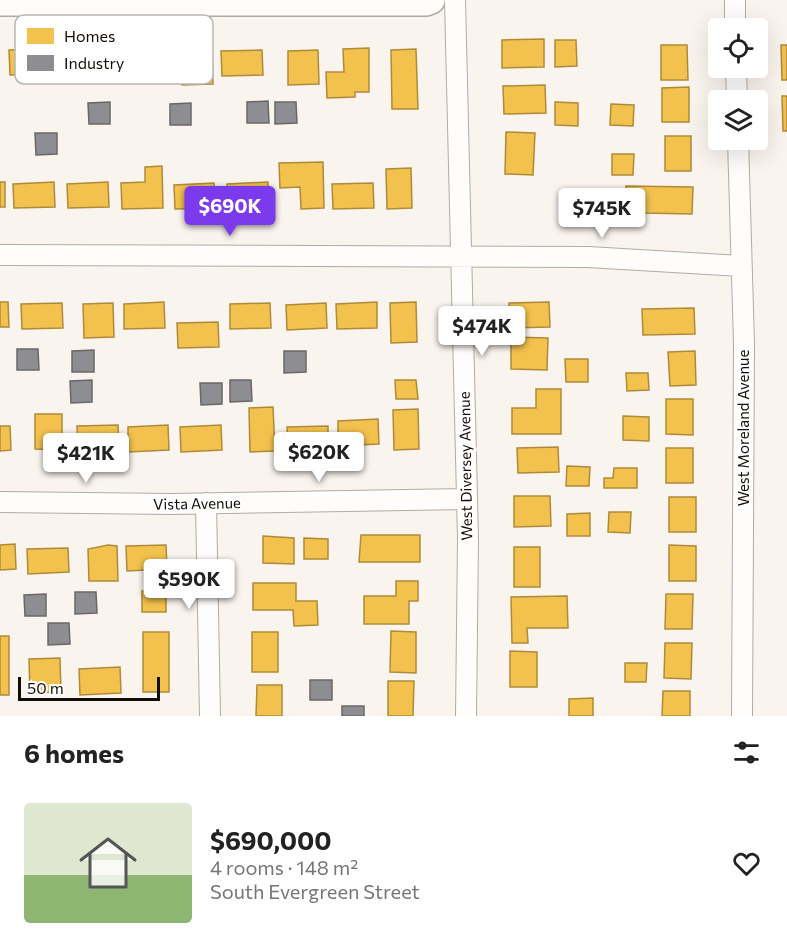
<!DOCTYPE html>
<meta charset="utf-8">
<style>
:root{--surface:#fff;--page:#f6f6f6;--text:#222;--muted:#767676;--line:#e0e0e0;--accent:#7c3aed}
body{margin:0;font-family:Commissioner,sans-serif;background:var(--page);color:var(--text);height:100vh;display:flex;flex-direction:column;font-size:22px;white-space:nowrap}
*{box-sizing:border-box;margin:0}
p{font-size:20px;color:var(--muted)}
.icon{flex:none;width:33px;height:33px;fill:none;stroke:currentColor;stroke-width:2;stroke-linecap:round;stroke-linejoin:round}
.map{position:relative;height:716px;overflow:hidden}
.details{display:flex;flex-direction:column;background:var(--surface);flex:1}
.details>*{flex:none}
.fabs{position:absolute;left:708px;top:18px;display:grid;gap:12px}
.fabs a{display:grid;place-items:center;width:60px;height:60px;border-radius:6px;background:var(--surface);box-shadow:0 6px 24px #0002;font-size:30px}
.scale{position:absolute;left:18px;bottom:15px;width:142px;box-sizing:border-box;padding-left:6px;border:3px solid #140e09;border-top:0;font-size:16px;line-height:21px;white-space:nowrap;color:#140e09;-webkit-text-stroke:4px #fff;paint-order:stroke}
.price{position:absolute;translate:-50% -51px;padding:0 14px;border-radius:6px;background:#fff;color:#222;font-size:20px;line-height:39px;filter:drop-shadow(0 2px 3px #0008)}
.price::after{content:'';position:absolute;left:50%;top:36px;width:18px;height:14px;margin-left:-9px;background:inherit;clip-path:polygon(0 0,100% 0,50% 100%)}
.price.on{background:var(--accent);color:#fff}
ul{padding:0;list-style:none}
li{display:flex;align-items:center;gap:18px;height:150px;padding:0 24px}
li+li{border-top:2px solid var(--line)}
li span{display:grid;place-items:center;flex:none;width:168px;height:120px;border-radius:6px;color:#555}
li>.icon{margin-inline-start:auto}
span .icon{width:72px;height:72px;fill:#fffc;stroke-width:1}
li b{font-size:26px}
h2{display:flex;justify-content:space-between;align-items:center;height:72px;padding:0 24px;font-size:26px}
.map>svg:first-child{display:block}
.homes{fill:#f2c14e;stroke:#af8b39;stroke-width:1.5}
.industry{fill:#8d8d92;stroke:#696769;stroke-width:1.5}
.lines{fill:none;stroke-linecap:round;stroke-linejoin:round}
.street-casing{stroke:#b1aba5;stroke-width:22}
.secondary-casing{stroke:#b1aba5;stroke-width:30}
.street{stroke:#fefdfc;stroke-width:20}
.secondary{stroke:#fefdfc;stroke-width:27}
.labels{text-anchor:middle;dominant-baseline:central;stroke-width:6;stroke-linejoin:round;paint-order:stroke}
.street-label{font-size:15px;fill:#140e09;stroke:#fff}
.key{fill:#fff;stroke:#b8b7b5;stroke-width:1.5}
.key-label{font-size:16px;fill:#140e09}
</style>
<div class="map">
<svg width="787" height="716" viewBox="0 0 787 716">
<rect width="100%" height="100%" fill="#faf4ee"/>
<path class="homes" d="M544,39V67L502,68V40Z
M555,40H576L577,66L555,67Z
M661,45H687L688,80H661Z
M781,45H787V80H782Z
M369,48V92H355V97L327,98L326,72H344L343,49Z
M50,49L51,74L10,75L9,50Z
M416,49L418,109H392L391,50Z
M212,50L213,84L182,85V51Z
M262,50L263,75L222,76L221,51Z
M318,50L319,84L288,85V51Z
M545,85L546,113L504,114L503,86Z
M689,87V122H662V88Z
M782,96H787V131H783Z
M555,102L578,103V126L555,125Z
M611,104L634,105L633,126L610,125Z
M506,132L535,133L533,175L505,174Z
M665,136H691V171H665Z
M612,154H634L633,175H612Z
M323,162L324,208L301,209L300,187L280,188L279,163Z
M162,166L163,208L122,209L121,183L145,182V167Z
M411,168L412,208L387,209L386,169Z
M0,182H5V207H0Z
M54,182L55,207L14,208L13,184Z
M108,182L109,207L68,208L67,184Z
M268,182V207L228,208L227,184Z
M214,183L215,208L175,209L174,185Z
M373,183L374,208L333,209L332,184Z
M626,186L693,187L692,214L643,213V209H626Z
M0,302H8L9,327H0Z
M164,302L165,328L124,329V304Z
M377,302V328L337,329L336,304Z
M416,302L417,342L391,343L390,303Z
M549,302L550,327L510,328L509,303Z
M62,303L63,328L22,329L21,304Z
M113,303L114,337L84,338L83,304Z
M270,303L271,328L230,329V304Z
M326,303L327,328L287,330L286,305Z
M694,308L695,334L643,335L642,309Z
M218,322L219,347L178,348L177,323Z
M511,337L548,338L547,370L511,369Z
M695,351L696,385L670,386L668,352Z
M565,359H588V382H566Z
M626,373H648L649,390L627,391Z
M395,380H416L418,399H396Z
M536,389H561V434H512V408H536Z
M666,399H693V435L666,434Z
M273,407L275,451L250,452L249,408Z
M418,409L419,449L394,450L393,410Z
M35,414H62V450L35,449Z
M623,416L649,417V441L623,440Z
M378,419L379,444L338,446V421Z
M118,425L119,450L78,451L77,426Z
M168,425L169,450L128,452V427Z
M221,425L222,450L181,452L180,427Z
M0,426H10L11,450L0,451Z
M328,426V451L288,452L287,427Z
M558,447L559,472L518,473L517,448Z
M666,448H693V483H666Z
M567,466L590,467L589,486H566Z
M614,468H637V488H604V478H613Z
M514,496H550L551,526L514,527Z
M669,497H696V532H669Z
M609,512H631L630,533L608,532Z
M590,513V536H567V514Z
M361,535H420V562H359Z
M263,536L294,538V564L263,563Z
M304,538L328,539V559H304Z
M15,544L16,569L0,570V545Z
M108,545L117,546L118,581H89L88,549Z
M166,545L167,569L127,571L126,546Z
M669,545L696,546V581H669Z
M514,547H540V587H514Z
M68,548L69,572L28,574L27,549Z
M396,581H418V601H409V624H364V596H396Z
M253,583H296V601H317L318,625L294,626L293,610H253Z
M142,591H166V612H142Z
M666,594H693L692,629H665Z
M567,596L568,628H527L528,643H512L511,597Z
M391,631L416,632V673L390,672Z
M143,632H169V692H143Z
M252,632H278V672H252Z
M0,636H9V695H0Z
M665,643H692L691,679L664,678Z
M510,651L537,652V687H510Z
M60,658L61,692L30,693L29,659Z
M625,663H647L646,682H625Z
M120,667L121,693L80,695L79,669Z
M388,681H414L413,716H388Z
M257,685H282V716H256Z
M663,691H690V716H662Z
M593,698V716H569V699Z"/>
<path class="industry" d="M268,101L269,123H247V102Z
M110,102V124H89L88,103Z
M275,102H296L297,123L275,124Z
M191,103V125H170V104Z
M35,133H57V154L36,155Z
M17,349H38L39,370H17Z
M94,350V372H72V351Z
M284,351H306V372L284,373Z
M92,380V402L71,403L70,381Z
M230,380H251L252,401L230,402Z
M200,383H222V404L201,405Z
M75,592H96L97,613L75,614Z
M46,594V616H25L24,595Z
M48,623H69L70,644L48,645Z
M310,680H332V700H310Z
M342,706H364V716H342Z"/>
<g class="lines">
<defs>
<path id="street" d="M455,0L468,539L466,716
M735,28V0
M736,68L737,100
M738,140L744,343L742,716
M0,255L588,257L741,266
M0,502L171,504L467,499
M206,503L210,716"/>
<path id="secondary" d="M0,2H426L431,0"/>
</defs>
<use href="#street" class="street-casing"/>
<use href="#secondary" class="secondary-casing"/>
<use href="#street" class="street"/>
<use href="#secondary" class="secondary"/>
</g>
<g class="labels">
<g class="street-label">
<text transform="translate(743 428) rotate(-90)">West Moreland Avenue</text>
<text transform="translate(465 466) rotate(-91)">West Diversey Avenue</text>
<text transform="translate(197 503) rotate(-1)">Vista Avenue</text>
</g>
</g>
<rect x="15" y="15" width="198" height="69" rx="9" class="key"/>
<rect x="27" y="28" width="27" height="16" fill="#f2c14e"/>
<rect x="27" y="55" width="27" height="16" fill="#8d8d92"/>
<g class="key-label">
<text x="64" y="42">Homes</text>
<text x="64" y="69">Industry</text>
</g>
</svg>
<div class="fabs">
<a><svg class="icon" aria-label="locate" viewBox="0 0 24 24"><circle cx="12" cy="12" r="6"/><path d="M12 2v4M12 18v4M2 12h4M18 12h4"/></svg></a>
<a><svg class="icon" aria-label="layers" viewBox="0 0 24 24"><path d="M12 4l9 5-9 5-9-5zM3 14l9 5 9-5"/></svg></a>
</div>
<div class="scale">50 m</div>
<b class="price on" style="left:230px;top:237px">$690K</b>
<b class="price" style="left:602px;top:239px">$745K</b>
<b class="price" style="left:482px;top:357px">$474K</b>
<b class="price" style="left:319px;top:483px">$620K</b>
<b class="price" style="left:86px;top:484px">$421K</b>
<b class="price" style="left:189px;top:610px">$590K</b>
</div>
<section class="details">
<h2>6 homes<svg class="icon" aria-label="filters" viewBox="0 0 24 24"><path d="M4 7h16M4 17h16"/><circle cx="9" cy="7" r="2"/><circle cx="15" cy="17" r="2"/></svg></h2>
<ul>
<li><span style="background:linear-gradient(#dfe7d0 60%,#8fb573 0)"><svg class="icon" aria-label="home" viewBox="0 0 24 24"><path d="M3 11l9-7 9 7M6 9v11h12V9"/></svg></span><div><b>$690,000</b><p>4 rooms · 148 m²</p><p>South Evergreen Street</p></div><svg class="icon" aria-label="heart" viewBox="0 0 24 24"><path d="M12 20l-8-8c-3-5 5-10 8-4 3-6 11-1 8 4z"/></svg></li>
</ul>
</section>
